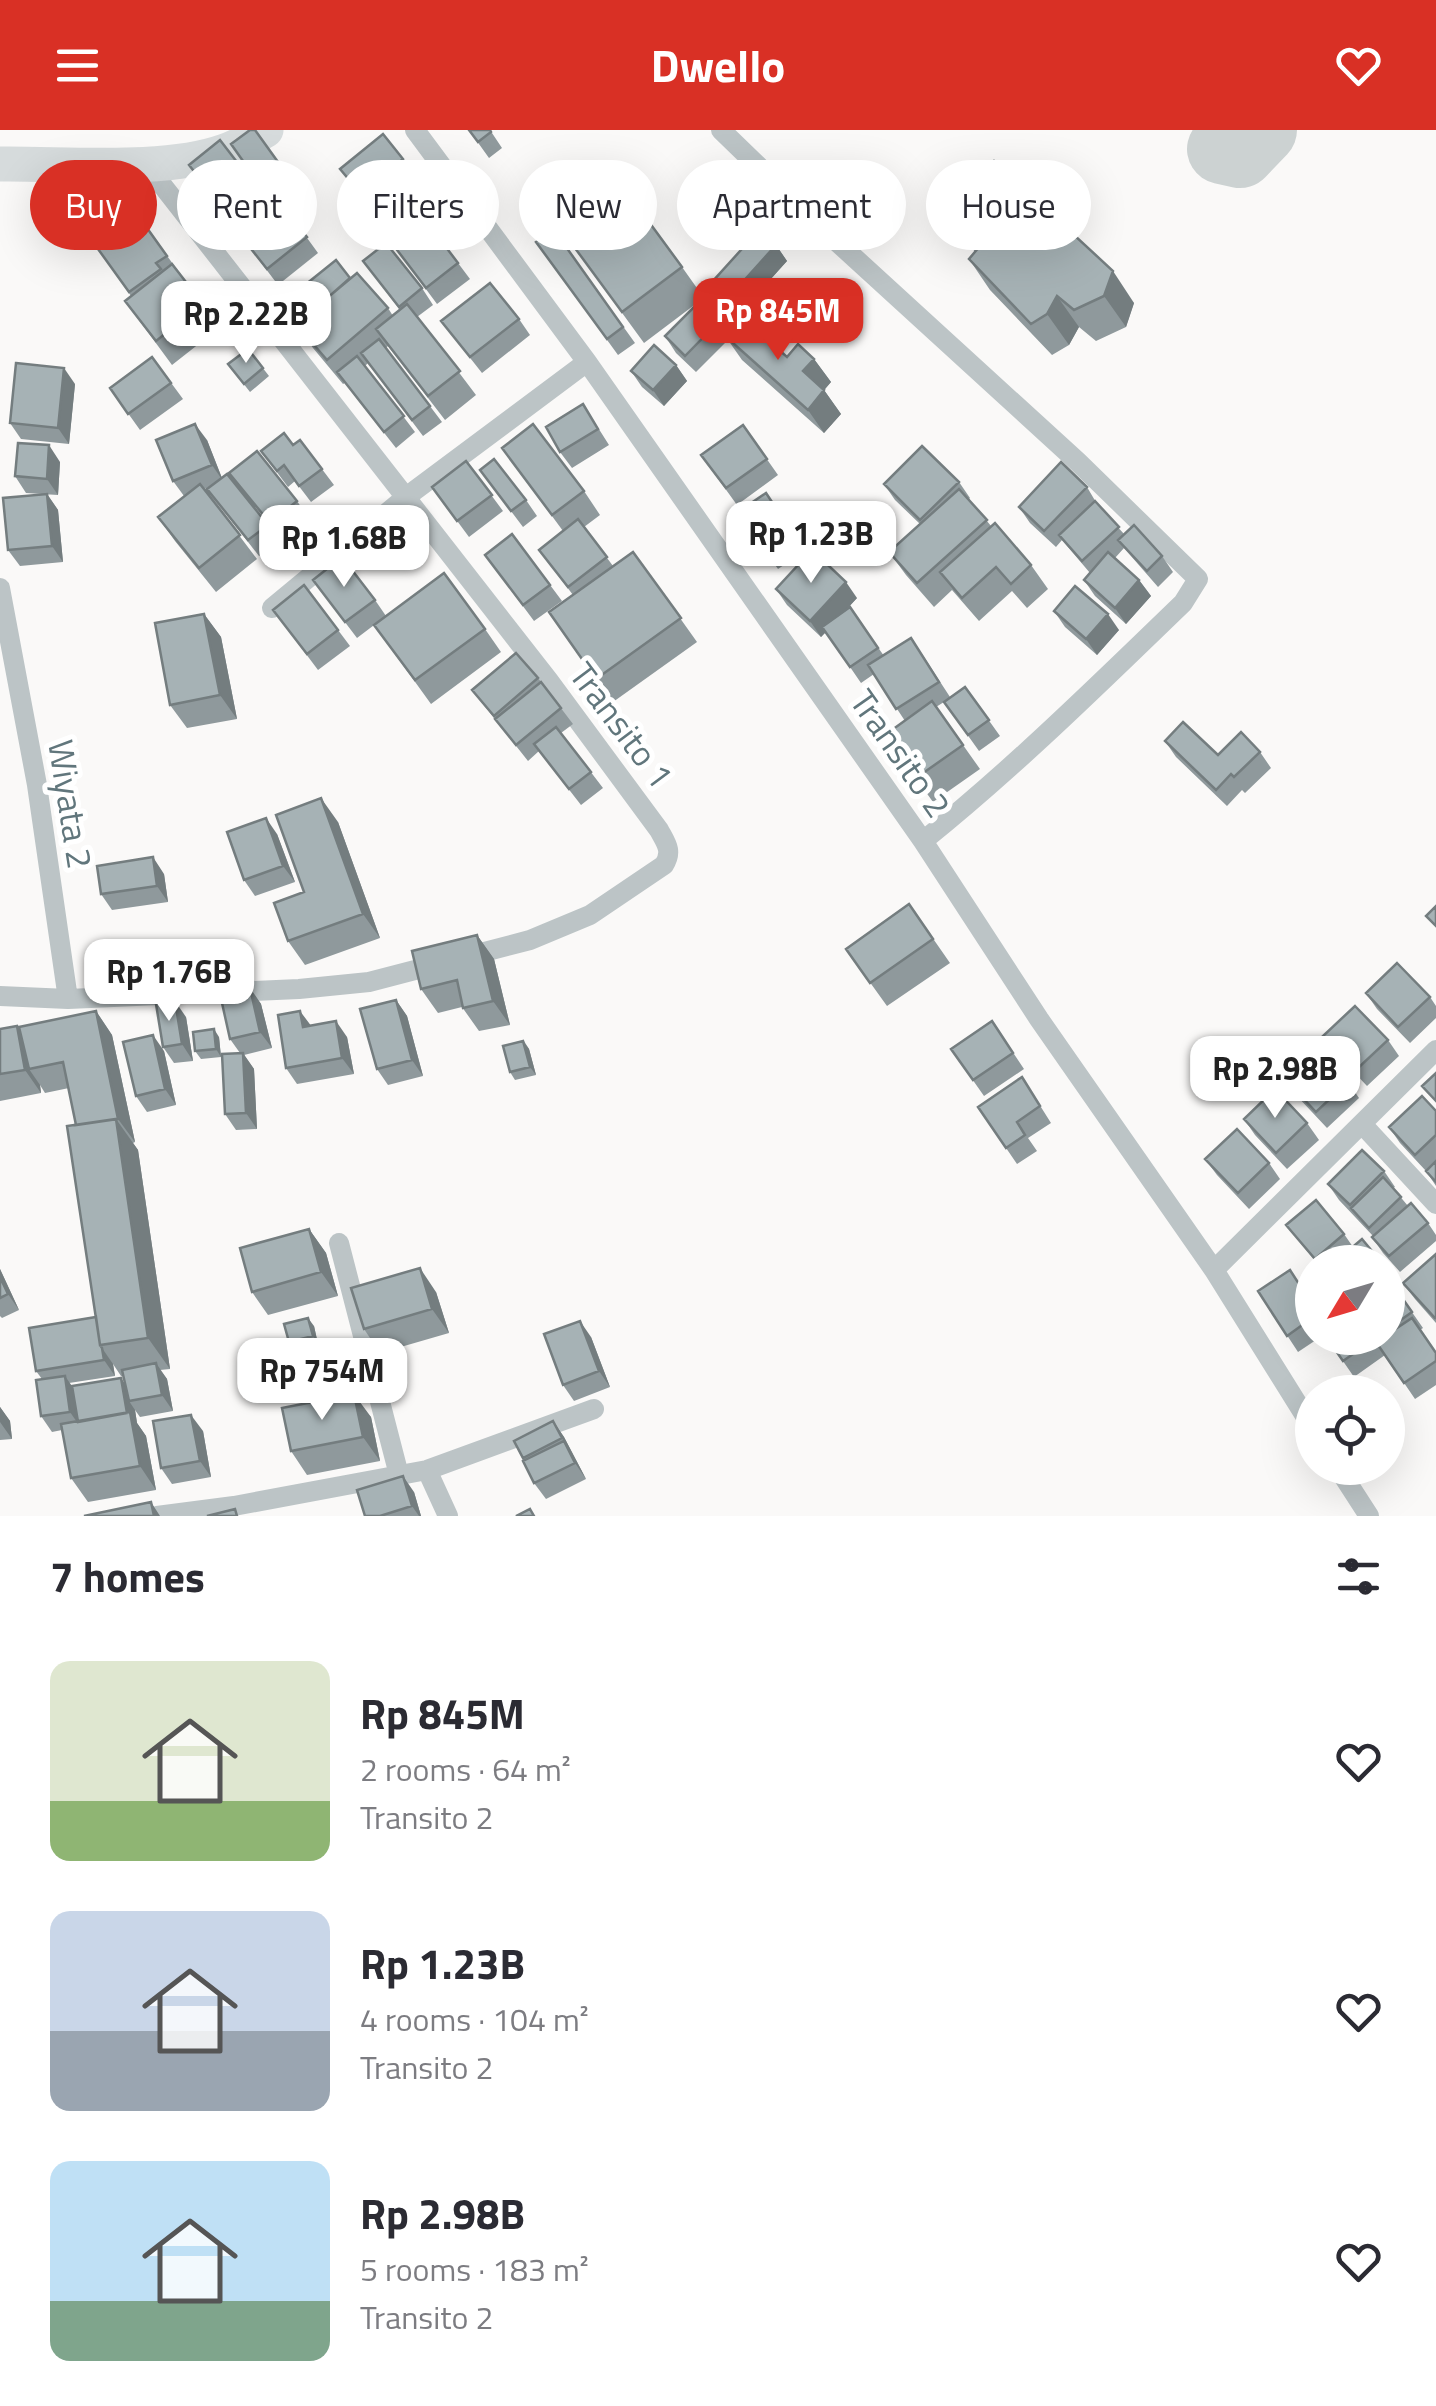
<!DOCTYPE html>
<meta charset="utf-8">
<style>
:root{--surface:#fff;--page:#f7f7f7;--text:#2b2b33;--muted:#7c7c81;--accent:#d93025}
body{margin:0;font-family:"Titillium Web",sans-serif;background:var(--page);color:var(--text);height:100vh;display:flex;flex-direction:column;font-size:38px;white-space:nowrap}
*{box-sizing:border-box;margin:0}
p{font-size:32px;color:var(--muted)}
.icon{flex:none;width:55px;height:55px;fill:none;stroke:currentColor;stroke-width:2;stroke-linecap:round;stroke-linejoin:round}
.map{position:relative;height:1386px;overflow:hidden}
.drawer{display:flex;flex-direction:column;background:var(--surface);flex:1}
.drawer>*{flex:none}
.hud{position:absolute;left:30px;top:30px;width:1378px;height:90px;display:flex;gap:20px}
.needle{width:65px;rotate:232deg}
.fabs{position:absolute;left:1295px;top:1115px;display:grid;gap:20px}
.fabs a{display:grid;place-items:center;width:110px;height:110px;border-radius:50%;background:var(--surface);box-shadow:0 10px 40px #0002;font-size:50px}
.price{position:absolute;translate:-50% -85px;padding:0 22px;border-radius:20px;background:#fff;color:#222;font-size:32px;line-height:65px;filter:drop-shadow(0 2px 5px #0008)}
.price::after{content:'';position:absolute;left:50%;top:60px;width:30px;height:22px;margin-left:-15px;background:inherit;clip-path:polygon(0 0,100% 0,50% 100%)}
.price.selected{background:var(--accent);color:#fff}
ul{padding:0;list-style:none}
li{display:flex;align-items:center;gap:30px;height:250px;padding:0 50px}
li span{display:grid;place-items:center;flex:none;width:280px;height:200px;border-radius:20px;color:#555}
li>.icon{margin-inline-start:auto}
span .icon{width:120px;height:120px;fill:#fffc;stroke-width:1}
li b{font-size:42px}
h2{display:flex;justify-content:space-between;align-items:center;height:120px;padding:0 50px;font-size:42px}
.pill{padding:0 35px;border-radius:45px;background:var(--surface);box-shadow:0 10px 40px #0002;font-size:35px;line-height:90px}
.pill.selected{background:var(--accent);color:#fff}
header{display:flex;justify-content:space-between;align-items:center;height:130px;padding:0 50px;background:var(--accent);color:#fff;font-size:45px;font-weight:700}
.map>svg:first-child{display:block}
.lines{fill:none;stroke-linecap:round;stroke-linejoin:round}
.taxiway{stroke:#ccd2d2;stroke-width:70}
.minor{stroke:#bcc4c6;stroke-width:20}
.trunk{stroke:#d6dbdc;stroke-width:35}
.wall{fill:#8f999c;fill-rule:evenodd}
.shaded-wall{fill:#747d7f}
.building{fill:#a6b2b5;stroke:#747d7f;stroke-width:2.5}
.labels{text-anchor:middle;dominant-baseline:central;stroke-width:10;stroke-linejoin:round;paint-order:stroke}
.street-label{font-size:35px;fill:#61767c;stroke:#fff}
</style>
<header><svg class="icon" aria-label="menu" viewBox="0 0 24 24"><path d="M4 6h16M4 12h16M4 18h16"/></svg>Dwello<svg class="icon" aria-label="heart" viewBox="0 0 24 24"><path d="M12 20l-8-8c-3-5 5-10 8-4 3-6 11-1 8 4z"/></svg></header>
<div class="map">
<svg width="1436" height="1386" viewBox="0 0 1436 1386">
<rect width="100%" height="100%" fill="#faf9f8"/>
<g class="lines">
<path class="taxiway" d="M1222,19L1240,23L1262,0"/>
<path class="minor" d="M415,0L587,232L923,711L1039,889L1214,1140L1312,1297
M721,0L824,100L1078,332L1198,449L1183,473C1098,555 1015,637 923,711
M0,458L37,655L68,869L299,859L369,852L530,810L590,785L664,735C673,721 666,713 659,700L549,551L145,33
M272,478L406,367L587,232
M0,866L68,869
M1362,994L1436,1074
M339,1113L399,1345
M1214,1140L1436,920
M1338,1338L1369,1386
M427,1340L448,1386
M157,1386L234,1376L427,1340L594,1279"/>
<path class="trunk" d="M0,34C65,33 164,43 225,21C239,16 253,8 266,0"/>
</g>
<path class="wall" d="M255,0L286,43L289,41L307,64L305,66L312,76L294,90L318,123L278,155L244,110L251,104L237,84L230,90L189,35L220,10L253,52L256,50L279,82L281,80L268,62L266,64L231,14Z
M469,0H490L502,18L489,28Z
M403,29L414,45L372,80L340,39Z
M956,71L1134,173L1126,197L1096,211L1079,197L1069,215L1052,225L990,160L969,129L975,122L949,86L960,77Z
M547,80L682,137L704,168L732,178L739,189L787,227L814,229L831,252L824,260L841,284L824,303L742,230L728,210L696,242L676,223L665,206L701,170L644,213Z
M142,91L219,198L172,235L125,171L131,166L93,112L118,93L130,99Z
M554,100L635,213L618,225L536,112Z
M391,112L458,133L470,149L437,174Z
M776,115L787,131L741,182L724,167L713,151Z
M363,131L422,158L433,175L417,187L476,265L445,290L388,216L386,218L442,292L423,306L368,233L365,236L415,302L396,318L345,253L343,254L313,218L296,194L315,179L300,159L350,148L388,178L393,186L400,180Z
M519,189L530,205L482,243L441,191Z
M248,219L269,246L250,262L228,234Z
M152,227L183,269L140,300L110,258Z
M676,235L687,251L664,276L642,257L631,241Z
M75,254L69,314L21,309L10,293Z
M583,274L609,315L572,338L560,322Z
M743,295L778,345L737,375L701,325Z
M207,310L222,348L268,395L279,411L259,426L207,359L212,356L204,359L257,429L216,462L175,411L158,387L184,366L173,351Z
M300,310L334,355L311,372L295,351L288,357L261,321L293,315Z
M502,318L584,361L600,385L584,397L613,436L633,422L697,512L613,572L549,482L573,465L539,420L563,401Z
M466,331L503,381L469,407L432,357Z
M60,332L58,365L26,363L15,346Z
M480,340L526,370L537,386L523,397Z
M229,343L297,371L308,387L281,409Z
M959,352L970,368L969,369L991,396L1031,435L1048,459L1027,478L1012,461L979,491L952,460L934,477L906,445L889,422L920,394L895,370L884,354Z
M1087,357L1097,374L1124,404L1162,426L1173,442L1158,457L1124,418L1115,428L1139,450L1151,466L1126,494L1095,466L1084,450L1090,443L1062,410L1056,417L1030,393L1019,377Z
M766,363L805,421L778,439L738,382Z
M47,364L58,380L63,432L20,436L8,420Z
M512,404L562,471L534,491L485,425Z
M313,450L375,470L386,486L357,508Z
M776,459L857,468L845,481L850,477L884,526L922,524L950,567L965,557L1000,606L979,621L944,572L936,577L980,639L933,672L885,605L905,591L874,544L861,553L826,502L821,507L787,475Z
M273,480L338,500L350,516L318,540Z
M1054,481L1119,500L1097,525L1065,497Z
M204,484L221,507L237,589L187,598L170,575Z
M374,495L485,499L501,522L431,574Z
M538,548L573,594L561,603L603,658L581,675L539,621L528,631L472,560Z
M1165,611L1218,625L1260,622L1271,638L1245,663L1242,660L1227,676L1176,627Z
M338,692L380,808L305,835L288,811L304,762Z
M277,704L295,752L255,766L244,750Z
M164,744L168,772L112,780L101,764Z
M909,774L950,833L887,876L846,819Z
M477,805L494,829L510,895L479,901L462,877L438,883L421,859Z
M250,858L261,874L272,918L244,925L254,939L257,999L236,1000L225,984L240,923L230,909Z
M1366,863L1430,867L1436,876V888L1410,913L1377,879Z
M396,870L407,886L423,946L388,955L377,939Z
M96,881L112,905L135,1012L133,1013L138,1020L170,1239L160,1240L167,1249L173,1281L140,1287L135,1280L137,1293L146,1306L156,1360L88,1372L71,1348L62,1300L52,1302L41,1286L42,1249L36,1241L96,1187L76,995L69,958L45,963L40,955L41,963L0,971V899L20,901ZM113,1234L121,1246H123L125,1255L121,1248L72,1257L69,1253L115,1246Z
M186,887L193,931L174,933L163,917Z
M992,891L1024,939L984,966L951,919Z
M310,895L347,907L354,944L297,954L286,938Z
M1323,906L1388,910L1399,926L1367,956L1335,922Z
M219,907L221,927L201,929L195,921Z
M524,911L529,919L536,945L515,950L510,942Z
M164,921L176,975L147,982L136,966Z
M1022,947L1051,993L1028,1008L1037,1021L1017,1034L978,977Z
M1284,948L1348,952L1359,968L1327,998L1295,964Z
M1436,981V1056L1426,1041L1400,1013L1389,997Z
M1244,989L1307,993L1319,1010L1287,1039L1255,1005Z
M1205,1029L1269,1033L1280,1049L1249,1079L1217,1045Z
M1384,1041L1395,1057L1393,1058L1408,1076L1428,1093L1436,1105V1111L1400,1142L1383,1123L1372,1107L1373,1106L1339,1070L1328,1054Z
M1286,1095L1344,1104L1353,1117L1381,1132H1316Z
M309,1099L326,1123L338,1166L268,1185L252,1162Z
M1436,1124V1193L1415,1169L1403,1153Z
M0,1139L19,1180L2,1188L0,1186Z
M1388,1141L1394,1151L1388,1156Z
M1393,1155L1423,1198L1420,1200L1436,1223V1255L1415,1269L1385,1225L1354,1247L1327,1208H1388V1159Z
M1258,1161L1312,1173V1208H1319L1298,1222Z
M436,1162L449,1203L380,1223L364,1199Z
M314,1196L318,1214L295,1220L289,1212Z
M591,1207L610,1257L574,1271L563,1255Z
M342,1244L347,1265L371,1287L380,1331L307,1345L291,1321L312,1272L304,1260Z
M0,1277L10,1291L12,1309L0,1310Z
M553,1291L564,1307L586,1349L546,1369L534,1353L514,1311Z
M203,1301L211,1347L172,1354L161,1338Z
M414,1362L421,1386H365Z"/>
<path class="shaded-wall" d="M776,115L787,131L741,182L730,166Z
M1113,141L1134,173L1126,197L1104,166Z
M1057,166L1079,197L1069,215L1047,184Z
M814,229L831,252L820,265L803,241Z
M676,235L687,251L664,276L653,260Z
M64,238L75,254L69,314L58,298Z
M824,260L841,284L824,303L808,280Z
M195,294L207,310L223,351L212,335Z
M49,315L60,332L58,365L47,349Z
M47,364L58,380L63,432L52,416Z
M1139,450L1151,466L1126,494L1115,478Z
M846,452L857,468L821,507L810,491Z
M204,484L221,507L237,589L220,565Z
M1108,484L1119,500L1097,525L1086,509Z
M321,668L338,692L380,808L363,784Z
M266,688L277,704L295,752L283,736Z
M153,727L164,744L168,772L157,756Z
M477,805L494,829L510,895L493,871Z
M250,858L261,874L272,918L260,902Z
M396,870L407,886L423,946L412,930Z
M175,871L186,887L193,931L182,914Z
M96,881L112,905L135,1012L118,989Z
M300,881L312,897H303Z
M336,891L347,907L354,944L342,928Z
M17,896L33,920L29,939L40,955L41,963L25,940Z
M214,899L219,907L221,927L216,919Z
M153,905L164,921L176,975L165,959Z
M523,911L529,919L536,945L530,937Z
M243,923L254,939L257,999L246,983Z
M116,989L138,1020L170,1239L148,1208Z
M309,1099L326,1123L338,1166L321,1142Z
M420,1138L436,1162L449,1203L432,1179Z
M0,1139L19,1180L8,1164L0,1147Z
M308,1188L314,1196L318,1214L313,1206Z
M580,1191L591,1207L610,1257L599,1241Z
M102,1218L113,1234L115,1246L104,1230Z
M331,1228L342,1244L348,1269L337,1253Z
M156,1233L167,1249L173,1281L162,1265Z
M65,1246L76,1262L81,1298L70,1282Z
M121,1248L132,1264L129,1271L135,1280L137,1293L146,1306L156,1360L140,1336L127,1285Z
M354,1264L371,1287L380,1331L363,1307Z
M0,1277L10,1291L12,1309L0,1292Z
M191,1285L203,1301L211,1347L200,1331Z
M553,1291L564,1307L586,1349L575,1333Z
M403,1346L414,1362L421,1386H419L412,1376Z
M151,1372L160,1386H154Z"/>
<path class="building" d="M250,0H255L278,32L255,48L231,14Z
M469,0H490L491,2L478,12Z
M383,4L403,29L361,64L340,39Z
M220,10L250,49L219,73L189,35Z
M994,31L1113,141L1104,166L1074,180L1057,166L1047,184L1031,194L969,129L990,104L973,86L959,98L949,86L961,76L956,71Z
M608,36L682,137L622,182L547,80Z
M289,41L301,56L298,58L307,68L288,82L284,78L282,79L279,75L289,65L277,74L265,58Z
M256,50L276,78L248,99L228,71Z
M284,78L307,107L267,139L244,110Z
M112,84L118,93L123,89L130,99L142,91L167,126L156,133L161,139L129,162L93,112L100,107L93,98Z
M423,87L458,133L426,158L391,112Z
M554,100L623,197L607,209L536,112Z
M759,100L776,115L730,166L713,151Z
M386,113L422,158L399,177L363,131Z
M336,130L350,148L316,178L300,159Z
M172,134L203,174L156,211L125,171Z
M357,143L388,178L327,230L296,194Z
M490,153L519,189L470,227L441,191Z
M712,159L732,178L685,226L665,206Z
M407,174L460,241L428,266L376,199Z
M742,187L787,227L798,214L814,229L803,241L824,260L808,280L725,206Z
M379,209L430,276L412,290L361,223Z
M654,215L676,235L653,260L631,241Z
M248,219L263,238L244,254L228,234Z
M357,226L404,286L384,302L337,242Z
M152,227L171,253L128,284L110,258Z
M16,233L64,238L58,298L10,293Z
M583,274L598,299L560,322L546,297Z
M195,294L212,335L173,351L156,310Z
M533,294L584,361L552,385L502,318Z
M743,295L767,329L726,358L701,325Z
M284,303L293,315L300,310L322,339L299,356L284,335L277,341L261,321Z
M18,313L49,315L47,349L15,346Z
M922,316L959,352L920,390L884,354Z
M257,321L297,371L270,393L229,343Z
M494,329L526,370L511,381L480,340Z
M466,331L492,365L457,391L432,357Z
M1061,332L1087,357L1044,401L1019,377Z
M227,344L268,395L248,410L207,359Z
M200,354L240,405L199,438L158,387Z
M959,359L987,390L917,453L889,422Z
M766,363L794,405L766,423L738,382Z
M47,364L52,416L8,420L3,368Z
M1095,371L1119,397L1082,431L1059,405Z
M578,389L607,427L568,457L539,420Z
M995,393L1031,435L1011,454L996,437L962,468L940,442Z
M1134,395L1162,426L1147,441L1118,410Z
M512,404L550,455L523,475L485,425Z
M812,420L846,452L810,491L776,459Z
M633,422L681,488L596,549L549,482Z
M1108,422L1139,450L1115,478L1084,450Z
M342,427L375,470L345,492L313,450Z
M444,443L485,499L415,550L374,495Z
M304,455L338,500L307,524L273,480Z
M1075,456L1108,484L1086,509L1054,481Z
M850,477L878,518L850,537L822,497Z
M204,484L220,565L170,575L155,493Z
M911,508L939,552L896,579L868,535Z
M516,523L538,548L494,586L472,560Z
M541,552L561,578L516,615L495,589Z
M965,557L989,590L968,605L944,572Z
M932,571L963,615L916,648L885,605Z
M1183,592L1218,625L1241,602L1260,622L1234,647L1231,644L1216,660L1165,611Z
M556,597L591,642L569,659L534,614Z
M321,668L363,784L288,811L274,773L304,762L276,685Z
M266,688L283,736L244,750L227,702Z
M153,727L157,756L101,764L97,736Z
M909,774L933,809L870,853L846,819Z
M1436,776V796L1426,786Z
M477,805L493,871L463,878L457,850L421,859L412,821Z
M1397,833L1430,867L1398,897L1366,863Z
M250,858L260,902L230,909L220,864Z
M396,870L412,930L377,939L360,879Z
M175,871L182,914L163,917L156,874Z
M1355,876L1388,910L1356,940L1323,906Z
M96,881L118,989L76,995L63,932L29,939L19,897Z
M300,881L303,897L336,891L342,928L286,938L278,885Z
M992,891L1013,923L973,950L951,919Z
M17,896L25,940L0,944V899Z
M214,899L216,919L195,921L193,902Z
M153,905L165,959L136,966L123,912Z
M523,911L530,937L510,942L503,916Z
M1315,918L1348,952L1316,982L1284,948Z
M243,923L246,983L225,984L222,924Z
M1436,943V971L1422,956Z
M1022,947L1040,976L1017,992L1025,1005L1006,1018L978,977Z
M1275,959L1307,993L1276,1023L1244,989Z
M1422,966L1436,981V1005L1415,1025L1389,997Z
M116,989L148,1208L100,1215L67,996Z
M1237,999L1269,1033L1238,1063L1205,1029Z
M1362,1020L1384,1041L1350,1075L1328,1054Z
M1436,1031V1052L1426,1041Z
M1383,1047L1401,1067L1369,1098L1351,1078Z
M1316,1070L1344,1104L1315,1129L1286,1095Z
M1411,1073L1428,1093L1389,1126L1372,1107Z
M309,1099L321,1142L252,1162L240,1118Z
M1362,1109L1381,1132H1335Z
M1436,1124V1188H1435L1403,1153Z
M420,1138L432,1179L364,1199L351,1158Z
M1290,1140L1312,1174V1188L1287,1206L1258,1161Z
M0,1147L8,1164L0,1168Z
M1393,1155L1412,1182L1388,1199V1159Z
M96,1187L100,1215L102,1218L104,1230L36,1241L29,1198Z
M308,1188L313,1206L289,1212L284,1194Z
M1412,1188L1436,1223V1231L1404,1253L1376,1212L1383,1208H1388V1204Z
M580,1191L599,1241L563,1255L544,1204Z
M1327,1208H1376L1343,1231Z
M331,1228L337,1253L304,1260L298,1236Z
M156,1233L162,1265L129,1271L122,1240Z
M65,1246L70,1282L41,1286L36,1250Z
M121,1248L127,1283L78,1292L72,1256Z
M354,1264L363,1307L291,1321L282,1278Z
M130,1282L140,1336L71,1348L61,1294Z
M191,1285L200,1331L161,1338L153,1291Z
M553,1291L562,1308L523,1328L514,1311Z
M564,1311L575,1333L534,1353L523,1331Z
M403,1346L412,1376L380,1386H365L357,1360Z
M151,1372L154,1386H84Z
M235,1379L237,1386H207Z
M530,1379L534,1386H516Z"/>
<g class="labels">
<g class="street-label">
<text transform="translate(622 595) rotate(53)">Transito 1</text>
<text transform="translate(901 623) rotate(55)">Transito 2</text>
<text transform="translate(71 674) rotate(81)">Wiyata 2</text>
</g>
</g>
</svg>
<div class="fabs">
<a><svg class="needle" viewBox="-14 -14 28 28"><path d="M0-13l5 13h-10z" fill="#e53935"/><path d="M0 13l5-13h-10z" fill="#7c7c81"/></svg></a>
<a><svg class="icon" aria-label="locate" viewBox="0 0 24 24"><circle cx="12" cy="12" r="6"/><path d="M12 2v4M12 18v4M2 12h4M18 12h4"/></svg></a>
</div>
<b class="price selected" style="left:778px;top:233px">Rp 845M</b>
<b class="price" style="left:246px;top:236px">Rp 2.22B</b>
<b class="price" style="left:811px;top:456px">Rp 1.23B</b>
<b class="price" style="left:344px;top:460px">Rp 1.68B</b>
<b class="price" style="left:169px;top:894px">Rp 1.76B</b>
<b class="price" style="left:1275px;top:991px">Rp 2.98B</b>
<b class="price" style="left:322px;top:1293px">Rp 754M</b>
<div class="hud">
<a class="pill selected">Buy</a>
<a class="pill">Rent</a>
<a class="pill">Filters</a>
<a class="pill">New</a>
<a class="pill">Apartment</a>
<a class="pill">House</a>
</div>
</div>
<section class="drawer">
<h2>7 homes<svg class="icon" aria-label="filters" viewBox="0 0 24 24"><path d="M4 7h16M4 17h16"/><circle cx="9" cy="7" r="2"/><circle cx="15" cy="17" r="2"/></svg></h2>
<ul>
<li><span style="background:linear-gradient(#dfe7d0 70%,#8fb573 0)"><svg class="icon" aria-label="home" viewBox="0 0 24 24"><path d="M3 11l9-7 9 7M6 9v11h12V9"/></svg></span><div><b>Rp 845M</b><p>2 rooms · 64 m²</p><p>Transito 2</p></div><svg class="icon" aria-label="heart" viewBox="0 0 24 24"><path d="M12 20l-8-8c-3-5 5-10 8-4 3-6 11-1 8 4z"/></svg></li>
<li><span style="background:linear-gradient(#c9d6e8 60%,#9aa5b1 0)"><svg class="icon" aria-label="home" viewBox="0 0 24 24"><path d="M3 11l9-7 9 7M6 9v11h12V9"/></svg></span><div><b>Rp 1.23B</b><p>4 rooms · 104 m²</p><p>Transito 2</p></div><svg class="icon" aria-label="heart" viewBox="0 0 24 24"><path d="M12 20l-8-8c-3-5 5-10 8-4 3-6 11-1 8 4z"/></svg></li>
<li><span style="background:linear-gradient(#bfe0f5 70%,#7fa58c 0)"><svg class="icon" aria-label="home" viewBox="0 0 24 24"><path d="M3 11l9-7 9 7M6 9v11h12V9"/></svg></span><div><b>Rp 2.98B</b><p>5 rooms · 183 m²</p><p>Transito 2</p></div><svg class="icon" aria-label="heart" viewBox="0 0 24 24"><path d="M12 20l-8-8c-3-5 5-10 8-4 3-6 11-1 8 4z"/></svg></li>
</ul>
</section>
